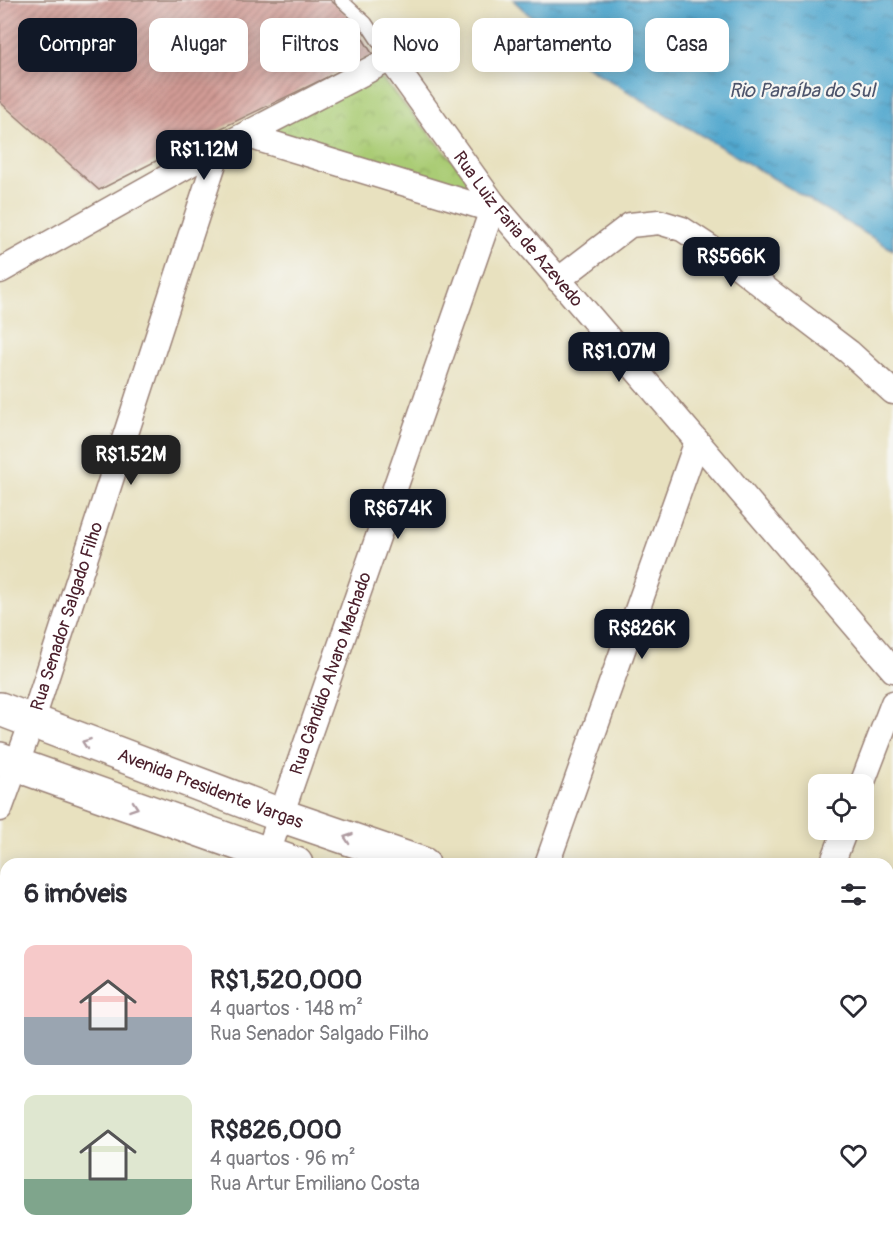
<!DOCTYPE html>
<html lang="pt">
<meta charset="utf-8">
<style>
:root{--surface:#fff;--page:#f2f2f3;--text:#2b2b33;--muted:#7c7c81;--accent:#111827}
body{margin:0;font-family:Pangolin,sans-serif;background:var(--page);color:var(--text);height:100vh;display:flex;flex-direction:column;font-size:22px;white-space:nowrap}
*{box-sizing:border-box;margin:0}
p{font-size:20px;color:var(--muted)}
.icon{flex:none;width:33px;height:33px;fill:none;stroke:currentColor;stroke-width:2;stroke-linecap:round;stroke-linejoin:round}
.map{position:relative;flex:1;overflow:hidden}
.side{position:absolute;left:0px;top:858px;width:894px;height:386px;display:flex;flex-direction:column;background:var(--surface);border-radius:18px 18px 0 0;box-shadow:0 3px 15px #0003}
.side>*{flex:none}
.banner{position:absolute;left:18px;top:18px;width:858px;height:54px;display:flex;gap:12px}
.controls{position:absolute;left:808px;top:774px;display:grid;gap:12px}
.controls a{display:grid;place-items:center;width:66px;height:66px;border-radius:12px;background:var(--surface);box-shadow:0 3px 15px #0003;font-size:30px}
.price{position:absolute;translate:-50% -51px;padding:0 14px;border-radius:12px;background:var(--accent);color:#fff;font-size:20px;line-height:39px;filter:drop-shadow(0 2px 3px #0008)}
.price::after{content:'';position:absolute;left:50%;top:36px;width:18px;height:14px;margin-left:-9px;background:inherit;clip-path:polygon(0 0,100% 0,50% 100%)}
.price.active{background:#222;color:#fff}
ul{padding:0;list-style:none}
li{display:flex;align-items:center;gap:18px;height:150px;padding:0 24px}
li span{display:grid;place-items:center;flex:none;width:168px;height:120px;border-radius:12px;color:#555}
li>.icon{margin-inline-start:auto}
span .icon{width:72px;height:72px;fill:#fffc;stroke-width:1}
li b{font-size:26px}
h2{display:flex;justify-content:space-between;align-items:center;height:72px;padding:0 24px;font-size:26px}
.chip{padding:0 21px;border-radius:12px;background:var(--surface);box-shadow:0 3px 15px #0003;font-size:21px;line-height:54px}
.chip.active{background:var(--accent);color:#fff}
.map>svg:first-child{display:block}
.built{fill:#f4d3c1}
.grass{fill:url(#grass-tufts);stroke:#7a7650;stroke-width:1.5}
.park{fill:url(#park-crowns);stroke:#7a7650;stroke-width:1.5}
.water{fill:url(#water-ripples);stroke:#4e637c;stroke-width:1.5}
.building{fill:url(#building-hatch)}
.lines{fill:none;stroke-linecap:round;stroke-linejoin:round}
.lane-casing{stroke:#998075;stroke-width:15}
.street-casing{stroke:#998075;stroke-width:27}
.primary-casing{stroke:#998075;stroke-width:36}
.lane{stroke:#fff;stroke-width:12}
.street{stroke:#fff;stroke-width:24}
.primary{stroke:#fff;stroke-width:33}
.oneway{stroke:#ae9aa0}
.labels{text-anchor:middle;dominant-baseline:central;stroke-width:4.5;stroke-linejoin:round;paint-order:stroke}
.street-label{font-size:18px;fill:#4a1f2b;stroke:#f6f6f2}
.water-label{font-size:20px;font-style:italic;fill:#4d556c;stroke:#f6f6f2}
</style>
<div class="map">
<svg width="893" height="1243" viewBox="0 0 893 1243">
<defs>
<pattern id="grass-tufts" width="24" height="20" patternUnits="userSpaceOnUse" patternTransform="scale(1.5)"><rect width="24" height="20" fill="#aacc75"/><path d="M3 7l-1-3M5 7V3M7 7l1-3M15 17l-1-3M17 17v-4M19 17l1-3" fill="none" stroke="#94af65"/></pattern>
<pattern id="park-crowns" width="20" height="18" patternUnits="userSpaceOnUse" patternTransform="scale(1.5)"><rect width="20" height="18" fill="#aacc75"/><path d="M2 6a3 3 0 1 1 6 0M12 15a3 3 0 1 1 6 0" fill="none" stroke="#94af65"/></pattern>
<pattern id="water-ripples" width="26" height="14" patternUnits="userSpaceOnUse" patternTransform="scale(1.5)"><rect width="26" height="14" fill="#51a7ce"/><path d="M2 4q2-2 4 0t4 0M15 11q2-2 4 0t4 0" fill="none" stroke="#4587a7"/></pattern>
<pattern id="building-hatch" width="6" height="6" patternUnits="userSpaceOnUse" patternTransform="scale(1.5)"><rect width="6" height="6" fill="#d19b95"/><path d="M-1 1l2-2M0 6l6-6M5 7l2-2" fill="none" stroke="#ac7e7a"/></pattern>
</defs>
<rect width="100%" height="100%" fill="#f6f6f2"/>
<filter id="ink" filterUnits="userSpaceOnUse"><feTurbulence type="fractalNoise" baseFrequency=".0167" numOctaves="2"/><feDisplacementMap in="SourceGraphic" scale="12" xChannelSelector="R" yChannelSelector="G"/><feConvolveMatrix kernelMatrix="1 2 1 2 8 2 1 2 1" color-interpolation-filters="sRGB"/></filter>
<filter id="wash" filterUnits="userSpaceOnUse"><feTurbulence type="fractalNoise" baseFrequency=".008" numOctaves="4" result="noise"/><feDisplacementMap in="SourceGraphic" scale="24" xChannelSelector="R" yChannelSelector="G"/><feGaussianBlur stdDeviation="1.35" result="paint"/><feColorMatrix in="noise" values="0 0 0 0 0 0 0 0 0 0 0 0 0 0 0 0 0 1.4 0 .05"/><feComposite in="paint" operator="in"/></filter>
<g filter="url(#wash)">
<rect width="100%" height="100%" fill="#e8e1bf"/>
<path class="built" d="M724,1238H841L839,1243H722Z"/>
<path class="grass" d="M13,1238H113L111,1243H11Z"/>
<path class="park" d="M376,72L488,201L261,133Z"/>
<path class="water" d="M513,0H893V250L582,64Z"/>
<g id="blocks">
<path class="building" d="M0,0H330L348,15L373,55L205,136L99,190L0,102Z
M888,876L893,877V965L888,963Z
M162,1238H179L184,1239L185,1243H160Z"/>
</g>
</g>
<g filter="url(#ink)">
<use href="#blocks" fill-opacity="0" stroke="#998075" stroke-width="1.5"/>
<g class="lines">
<defs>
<path id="lane" d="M341,0L366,23L390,59"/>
<g id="street">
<path d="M245,135L492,210"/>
<path id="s1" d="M0,271L219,148L390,59L494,204L893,670"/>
<path d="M558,280L630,225L659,222L682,229L731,261L769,291L849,352L893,392"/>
<path d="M862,784L893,703"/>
<path id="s2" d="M0,809L32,722L219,148"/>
<path id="s3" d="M264,864L494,204"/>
<path d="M547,864L697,441"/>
<path d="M832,864L845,830"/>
<path d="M888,1160L893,1146"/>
<path d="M133,1243L135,1238"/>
<path d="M415,1243L417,1238"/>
<path d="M699,1243L700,1238"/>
<path d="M858,1243L860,1238"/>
</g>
<g id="primary">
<path id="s4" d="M0,709L280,815L423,864"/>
<path d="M0,759L296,864"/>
<path d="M888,1021L893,1023"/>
<path d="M888,1072L893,1074"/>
</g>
</defs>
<use href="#lane" class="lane-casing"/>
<use href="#street" class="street-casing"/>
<use href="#primary" class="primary-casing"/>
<use href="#lane" class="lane"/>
<use href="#street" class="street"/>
<use href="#primary" class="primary"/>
</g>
<defs><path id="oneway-chevron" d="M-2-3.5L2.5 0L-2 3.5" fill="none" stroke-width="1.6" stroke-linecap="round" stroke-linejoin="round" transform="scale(1.5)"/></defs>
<g class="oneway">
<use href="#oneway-chevron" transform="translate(86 743) rotate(-160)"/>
<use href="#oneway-chevron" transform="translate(134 807) rotate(19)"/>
<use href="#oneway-chevron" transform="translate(348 838) rotate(-161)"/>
</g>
</g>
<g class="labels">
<g class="street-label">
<text stroke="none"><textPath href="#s1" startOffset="657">Rua Luiz Faria de Azevedo</textPath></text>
<text stroke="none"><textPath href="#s2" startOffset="204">Rua Senador Salgado Filho</textPath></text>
<text stroke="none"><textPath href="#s3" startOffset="202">Rua Cândido Alvaro Machado</textPath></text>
<text stroke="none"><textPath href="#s4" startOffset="225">Avenida Presidente Vargas</textPath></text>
</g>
<g class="water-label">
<text x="802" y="90">Rio Paraíba do Sul</text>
</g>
</g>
</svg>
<div class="controls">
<a><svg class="icon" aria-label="locate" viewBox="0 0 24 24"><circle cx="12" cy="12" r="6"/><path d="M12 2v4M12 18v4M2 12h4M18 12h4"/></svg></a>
</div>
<b class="price" style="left:204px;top:181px">R$1.12M</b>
<b class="price" style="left:731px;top:288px">R$566K</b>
<b class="price" style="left:619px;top:383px">R$1.07M</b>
<b class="price active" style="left:131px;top:486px">R$1.52M</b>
<b class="price" style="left:398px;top:540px">R$674K</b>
<b class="price" style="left:642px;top:660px">R$826K</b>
<div class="banner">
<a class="chip active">Comprar</a>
<a class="chip">Alugar</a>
<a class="chip">Filtros</a>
<a class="chip">Novo</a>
<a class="chip">Apartamento</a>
<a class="chip">Casa</a>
</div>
<section class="side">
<h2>6 imóveis<svg class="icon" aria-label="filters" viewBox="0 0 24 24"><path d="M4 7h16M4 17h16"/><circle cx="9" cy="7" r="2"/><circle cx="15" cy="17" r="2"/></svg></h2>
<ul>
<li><span style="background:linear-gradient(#f6c9c9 60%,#9aa5b1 0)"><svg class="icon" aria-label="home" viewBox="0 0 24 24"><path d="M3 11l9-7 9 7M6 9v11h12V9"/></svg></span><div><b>R$1,520,000</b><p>4 quartos · 148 m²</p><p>Rua Senador Salgado Filho</p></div><svg class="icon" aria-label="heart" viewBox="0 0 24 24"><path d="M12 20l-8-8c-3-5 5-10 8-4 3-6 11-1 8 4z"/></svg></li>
<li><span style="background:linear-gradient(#dfe7d0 70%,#7fa58c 0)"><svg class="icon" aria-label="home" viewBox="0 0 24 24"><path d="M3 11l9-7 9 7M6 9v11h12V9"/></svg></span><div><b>R$826,000</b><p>4 quartos · 96 m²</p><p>Rua Artur Emiliano Costa</p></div><svg class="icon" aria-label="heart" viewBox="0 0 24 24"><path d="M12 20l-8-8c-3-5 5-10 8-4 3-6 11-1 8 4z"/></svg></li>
</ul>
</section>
</div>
